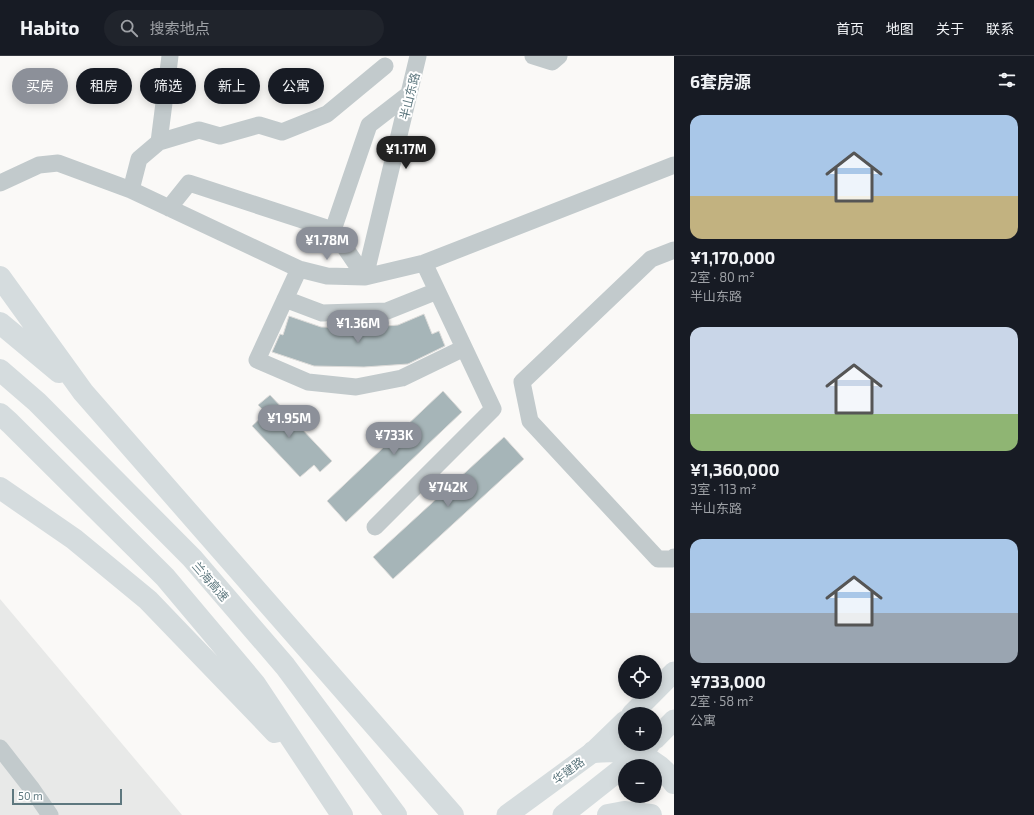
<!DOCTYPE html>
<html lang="zh">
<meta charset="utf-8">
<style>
:root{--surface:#171b24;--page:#20242c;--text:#f1f3f6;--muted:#9ea1a6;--line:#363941;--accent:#8c9099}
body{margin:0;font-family:"Exo 2","Noto Sans SC",sans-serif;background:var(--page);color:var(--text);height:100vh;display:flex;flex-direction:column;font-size:15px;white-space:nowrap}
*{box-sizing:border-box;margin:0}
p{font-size:13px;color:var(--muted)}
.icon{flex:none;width:22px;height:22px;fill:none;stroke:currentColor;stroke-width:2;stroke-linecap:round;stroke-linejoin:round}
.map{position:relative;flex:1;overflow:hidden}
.sheet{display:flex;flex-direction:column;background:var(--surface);width:360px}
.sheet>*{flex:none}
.hud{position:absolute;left:12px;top:12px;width:380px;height:36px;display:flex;gap:8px}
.buttons{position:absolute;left:618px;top:599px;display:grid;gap:8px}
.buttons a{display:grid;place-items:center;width:44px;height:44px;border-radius:50%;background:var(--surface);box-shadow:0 2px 10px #0003;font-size:20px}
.scale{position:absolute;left:12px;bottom:10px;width:110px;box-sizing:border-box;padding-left:4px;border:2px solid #5e787f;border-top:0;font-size:11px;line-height:14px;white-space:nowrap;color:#5e787f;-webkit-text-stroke:3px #fff;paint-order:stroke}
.price{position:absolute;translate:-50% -34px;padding:0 9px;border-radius:14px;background:var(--accent);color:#fff;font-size:13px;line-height:26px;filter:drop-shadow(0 1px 2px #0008)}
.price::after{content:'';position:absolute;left:50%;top:24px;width:12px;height:9px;margin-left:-6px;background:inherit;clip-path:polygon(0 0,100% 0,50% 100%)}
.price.current{background:#222;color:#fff}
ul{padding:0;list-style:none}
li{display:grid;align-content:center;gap:8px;height:212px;padding:0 16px}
li span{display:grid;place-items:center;height:124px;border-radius:12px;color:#555}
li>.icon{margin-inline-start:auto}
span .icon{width:72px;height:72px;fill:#fffc;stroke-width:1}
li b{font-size:17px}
h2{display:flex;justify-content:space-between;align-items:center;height:48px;padding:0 16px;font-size:17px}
.tag{padding:0 14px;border-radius:18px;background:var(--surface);box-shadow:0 2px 10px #0003;font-size:14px;line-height:36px}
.tag.current{background:var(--accent);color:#fff}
header{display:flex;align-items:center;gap:24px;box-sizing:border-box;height:56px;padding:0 20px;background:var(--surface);border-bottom:1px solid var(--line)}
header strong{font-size:19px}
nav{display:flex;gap:22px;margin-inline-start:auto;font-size:14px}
.search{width:280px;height:36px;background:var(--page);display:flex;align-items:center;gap:10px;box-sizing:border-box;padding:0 14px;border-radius:22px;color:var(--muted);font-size:15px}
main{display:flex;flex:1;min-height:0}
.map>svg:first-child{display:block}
.built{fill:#e8e9e8}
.building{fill:#a6b5b8;stroke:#dcdbd9}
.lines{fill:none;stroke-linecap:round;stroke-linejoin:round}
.minor{stroke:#c2cacc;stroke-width:17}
.major{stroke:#d5dcde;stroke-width:21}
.highway{stroke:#d5dcde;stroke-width:22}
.labels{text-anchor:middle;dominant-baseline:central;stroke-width:4;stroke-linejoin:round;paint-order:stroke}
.street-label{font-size:12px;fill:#5e787f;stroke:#fff}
</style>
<header>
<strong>Habito</strong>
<div class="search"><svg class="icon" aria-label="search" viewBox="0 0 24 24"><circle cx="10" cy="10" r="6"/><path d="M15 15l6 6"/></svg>搜索地点</div>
<nav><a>首页</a><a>地图</a><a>关于</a><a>联系</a></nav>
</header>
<main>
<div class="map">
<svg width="674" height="759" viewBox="0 0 674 759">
<rect width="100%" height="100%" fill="#faf9f7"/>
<path class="built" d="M0,543L182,759H0Z"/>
<path class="building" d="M424,258L432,278L439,275L445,290L408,308L364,311L314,310L272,296L280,278L283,279L289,260L321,271L360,272L398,269Z
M443,335L462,356L346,466L327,445Z
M270,339L332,405L320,416L314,409L300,421L252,370L266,357L258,349Z
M504,381L524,403L393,523L373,501Z"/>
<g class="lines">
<path class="minor" d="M533,0L552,6L559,0
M159,86L170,0
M0,127L39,109L58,107L131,134L299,213L327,220L365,221L424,207L674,109
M131,134L139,103L159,86L199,74L220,80L259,69L282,76L327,58L385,10
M169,152L189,127L333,174L365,221
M333,174L369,69L409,38
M674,194L651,203L522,326L530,365L658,503H672L674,501
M299,213L257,304L308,326L356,331L402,322L464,292
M365,221L418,0
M285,243L322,257L387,255L437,235
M375,471L493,353L424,207
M0,692L32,733L50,759"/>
<path class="major" d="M655,635L674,616
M632,658L654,636
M655,683L674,664
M626,710L650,688
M507,759L593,696L625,665
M563,759L625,710"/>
<path class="highway" d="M0,221L83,336L453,759
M0,267L59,316
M0,314L37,346L192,502L285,610L396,759
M0,358L10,367L165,521L255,628L342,759
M0,432L74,483L148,544L275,676
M593,696C626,693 655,697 674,727
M608,759L624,756L651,759"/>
</g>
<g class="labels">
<g class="street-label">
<text transform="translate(409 40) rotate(-76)">半山东路</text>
<text transform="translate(211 525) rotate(49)">兰海高速</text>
<text transform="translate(568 714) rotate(-36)">华建路</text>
</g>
</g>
</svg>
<div class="buttons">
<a><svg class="icon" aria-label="locate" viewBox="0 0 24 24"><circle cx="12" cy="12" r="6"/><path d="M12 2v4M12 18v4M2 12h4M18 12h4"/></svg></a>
<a>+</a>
<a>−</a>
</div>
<div class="scale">50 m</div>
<b class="price current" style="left:406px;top:114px">¥1.17M</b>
<b class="price" style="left:327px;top:205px">¥1.78M</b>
<b class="price" style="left:358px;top:288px">¥1.36M</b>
<b class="price" style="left:289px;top:383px">¥1.95M</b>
<b class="price" style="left:394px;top:400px">¥733K</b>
<b class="price" style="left:448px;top:452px">¥742K</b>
<div class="hud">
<a class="tag current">买房</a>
<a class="tag">租房</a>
<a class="tag">筛选</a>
<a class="tag">新上</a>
<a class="tag">公寓</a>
</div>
</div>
<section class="sheet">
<h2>6套房源<svg class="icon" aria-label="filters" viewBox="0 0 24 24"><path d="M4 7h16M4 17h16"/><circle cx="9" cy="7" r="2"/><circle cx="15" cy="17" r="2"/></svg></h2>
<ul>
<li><span style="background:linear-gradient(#a9c7e8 65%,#c2b280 0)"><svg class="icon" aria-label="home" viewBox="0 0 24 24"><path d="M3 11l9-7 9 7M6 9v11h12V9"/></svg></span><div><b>¥1,170,000</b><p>2室 · 80 m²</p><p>半山东路</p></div></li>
<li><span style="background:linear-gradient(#c9d6e8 70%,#8fb573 0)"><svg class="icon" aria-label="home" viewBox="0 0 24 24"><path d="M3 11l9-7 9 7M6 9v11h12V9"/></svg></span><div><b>¥1,360,000</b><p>3室 · 113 m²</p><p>半山东路</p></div></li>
<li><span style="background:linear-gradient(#a9c7e8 60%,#9aa5b1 0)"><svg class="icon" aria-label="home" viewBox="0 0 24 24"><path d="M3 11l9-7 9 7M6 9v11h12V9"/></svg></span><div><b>¥733,000</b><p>2室 · 58 m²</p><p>公寓</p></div></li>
</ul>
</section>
</main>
